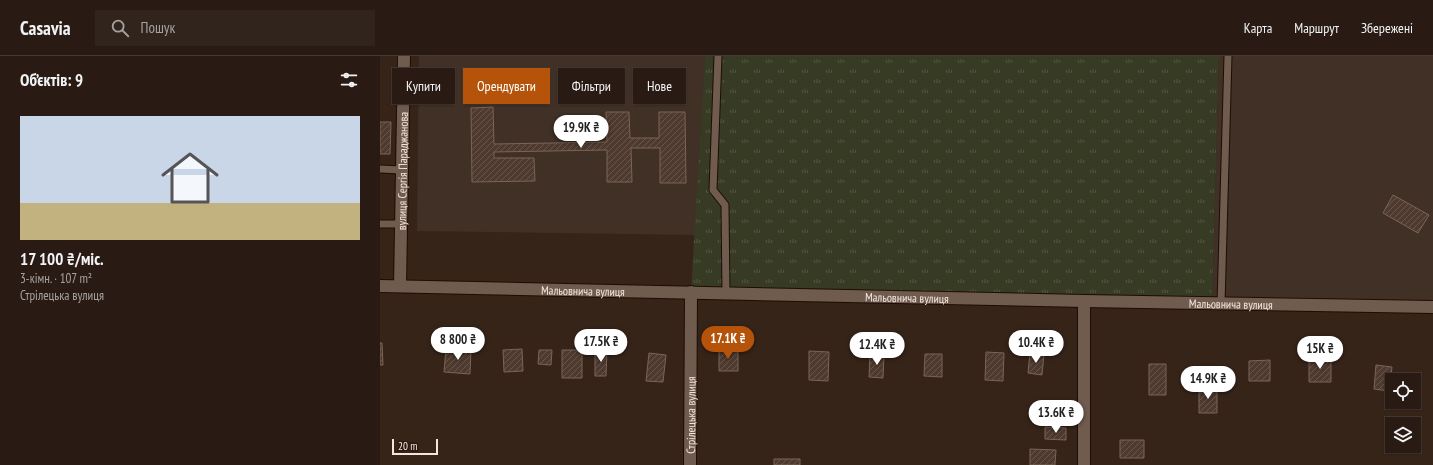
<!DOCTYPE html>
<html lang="uk">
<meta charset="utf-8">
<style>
:root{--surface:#291b13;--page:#31241c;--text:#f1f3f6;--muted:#a5a1a0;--line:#453933;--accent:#b45309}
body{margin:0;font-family:"PT Sans Narrow",sans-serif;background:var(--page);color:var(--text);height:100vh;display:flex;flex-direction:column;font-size:15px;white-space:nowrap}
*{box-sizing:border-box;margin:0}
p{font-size:13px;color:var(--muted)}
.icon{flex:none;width:22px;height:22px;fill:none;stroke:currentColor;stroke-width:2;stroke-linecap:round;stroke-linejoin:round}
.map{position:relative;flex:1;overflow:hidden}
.side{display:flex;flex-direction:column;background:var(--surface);width:380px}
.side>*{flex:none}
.hud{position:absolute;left:12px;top:12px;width:380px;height:36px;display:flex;gap:8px}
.tools{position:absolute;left:1005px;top:317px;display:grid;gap:8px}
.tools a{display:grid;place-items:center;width:36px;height:36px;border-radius:0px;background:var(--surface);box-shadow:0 1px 3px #0004,0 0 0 1px var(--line);font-size:20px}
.scale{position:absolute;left:12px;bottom:10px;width:46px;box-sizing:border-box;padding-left:4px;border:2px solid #f3e6df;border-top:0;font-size:11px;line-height:14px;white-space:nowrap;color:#f3e6df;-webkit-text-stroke:3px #2c1a10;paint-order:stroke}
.price{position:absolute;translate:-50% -34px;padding:0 9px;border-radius:14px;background:#fff;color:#222;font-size:13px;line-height:26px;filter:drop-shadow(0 1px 2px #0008)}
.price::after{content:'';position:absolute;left:50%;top:24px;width:12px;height:9px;margin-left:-6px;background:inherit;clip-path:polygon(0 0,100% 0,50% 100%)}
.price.selected{background:var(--accent);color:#fff}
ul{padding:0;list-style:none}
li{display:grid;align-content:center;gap:8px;height:212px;padding:0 20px}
li span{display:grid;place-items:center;height:124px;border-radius:0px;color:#555}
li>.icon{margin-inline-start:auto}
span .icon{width:72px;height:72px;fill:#fffc;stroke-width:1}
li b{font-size:17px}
h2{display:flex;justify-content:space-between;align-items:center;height:48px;padding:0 20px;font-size:17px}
.pill{padding:0 14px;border-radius:0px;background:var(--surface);box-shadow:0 1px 3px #0004,0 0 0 1px var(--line);font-size:14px;line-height:36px}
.pill.selected{background:var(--accent);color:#fff}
header{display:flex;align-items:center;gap:24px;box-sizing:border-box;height:56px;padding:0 20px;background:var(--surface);border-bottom:1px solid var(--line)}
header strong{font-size:19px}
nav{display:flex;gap:22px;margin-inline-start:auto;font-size:14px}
.search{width:280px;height:36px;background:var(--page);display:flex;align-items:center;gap:10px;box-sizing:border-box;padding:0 14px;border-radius:0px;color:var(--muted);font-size:15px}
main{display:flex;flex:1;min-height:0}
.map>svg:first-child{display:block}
.education{fill:#403026}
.grass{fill:url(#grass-tufts)}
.building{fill:url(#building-hatch);stroke:#7b6458}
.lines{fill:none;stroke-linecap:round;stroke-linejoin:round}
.service-casing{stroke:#1d0d04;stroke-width:9}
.minor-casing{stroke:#1d0d04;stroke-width:14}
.tertiary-casing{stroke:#1d0d04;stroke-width:14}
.service{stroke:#705b4f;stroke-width:7}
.minor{stroke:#705b4f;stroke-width:12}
.tertiary{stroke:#705b4f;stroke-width:12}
.labels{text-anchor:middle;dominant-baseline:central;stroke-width:3.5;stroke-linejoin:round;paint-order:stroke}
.street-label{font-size:12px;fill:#f3e6df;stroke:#2c1a10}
</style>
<header>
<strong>Casavia</strong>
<div class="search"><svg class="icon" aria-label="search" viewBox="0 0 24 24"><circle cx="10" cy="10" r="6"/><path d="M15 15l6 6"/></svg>Пошук</div>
<nav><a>Карта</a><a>Маршрут</a><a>Збережені</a></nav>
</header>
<main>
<section class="side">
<h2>Об’єктів: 9<svg class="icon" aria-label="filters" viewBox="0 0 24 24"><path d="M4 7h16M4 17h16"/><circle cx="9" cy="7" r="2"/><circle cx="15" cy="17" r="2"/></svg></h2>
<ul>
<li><span style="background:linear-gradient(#c9d6e8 70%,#c2b280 0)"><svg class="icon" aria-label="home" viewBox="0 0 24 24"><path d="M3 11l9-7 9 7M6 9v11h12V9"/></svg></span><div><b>17 100 ₴/міс.</b><p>3-кімн. · 107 m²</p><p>Стрілецька вулиця</p></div></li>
</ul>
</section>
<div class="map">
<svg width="1053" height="409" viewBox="0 0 1053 409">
<defs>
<pattern id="grass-tufts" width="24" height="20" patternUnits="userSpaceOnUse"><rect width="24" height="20" fill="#373b24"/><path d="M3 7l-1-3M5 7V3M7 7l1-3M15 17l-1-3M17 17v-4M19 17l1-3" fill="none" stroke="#545743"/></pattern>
<pattern id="building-hatch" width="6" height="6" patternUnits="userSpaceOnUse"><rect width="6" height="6" fill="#4e3a2f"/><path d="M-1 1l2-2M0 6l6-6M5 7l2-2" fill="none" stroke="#68564d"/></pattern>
</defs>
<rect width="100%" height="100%" fill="#372419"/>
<path class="education" d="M39,0H325L315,179L37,175Z
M839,0H1053V251L832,247Z"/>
<path class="grass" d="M325,0H839L832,247L311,236Z"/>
<path class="building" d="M113,51L114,88L227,86L226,56H249L250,82H279V56H305L306,127H280V92H251L252,126H227V94L114,96V102H154L155,125L92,126L91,52Z
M0,66H11L10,98H0Z
M1013,139L1049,159L1038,177L1003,157Z
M0,287H2L3,309H0Z
M66,292L91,293L90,318L64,316Z
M339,292H358V315H339Z
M142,293L143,315L124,316L123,294Z
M159,294H172L171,309L158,308Z
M182,294H202V322H182Z
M215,294H227L226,320H215Z
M429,295L449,296L448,325L429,324Z
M606,296L624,297L623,325L605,324Z
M650,296L664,298L662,319L648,317Z
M269,297L286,299L283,326L266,325Z
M545,298H562V321L544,320Z
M490,299H504L503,322L489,321Z
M951,302V326H929V303Z
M890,304V325H869V305Z
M769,308H786V339H769Z
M996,309L1012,311L1009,335L994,333Z
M819,330H837V357H819Z
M665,371L686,372V384L665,383Z
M740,384H764V402H740Z
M650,393L676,394L675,409H650Z
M394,403H420V409H394Z"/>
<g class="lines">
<defs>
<path id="service" d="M338,0L333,134L345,149L346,237
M0,113L22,114
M0,168H21
M841,248L848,0"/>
<g id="minor">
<path id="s1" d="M20,230L24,0"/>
<path id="s2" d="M310,409L311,236"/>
<path d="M704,409V245"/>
</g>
<g id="tertiary">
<path id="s3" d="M0,230L704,245L1053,251"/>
</g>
</defs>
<use href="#service" class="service-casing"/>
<use href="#minor" class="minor-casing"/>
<use href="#tertiary" class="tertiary-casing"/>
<use href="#service" class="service"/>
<use href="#minor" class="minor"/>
<use href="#tertiary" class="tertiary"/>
</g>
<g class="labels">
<g class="street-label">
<text stroke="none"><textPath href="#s1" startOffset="115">вулиця Сергія Параджанова</textPath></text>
<text stroke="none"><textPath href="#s3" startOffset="203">Мальовнича вулиця</textPath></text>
<text stroke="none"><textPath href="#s3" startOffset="527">Мальовнича вулиця</textPath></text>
<text stroke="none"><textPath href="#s3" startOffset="851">Мальовнича вулиця</textPath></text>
<text stroke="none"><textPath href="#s2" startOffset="50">Стрілецька вулиця</textPath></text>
</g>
</g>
</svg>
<div class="tools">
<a><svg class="icon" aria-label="locate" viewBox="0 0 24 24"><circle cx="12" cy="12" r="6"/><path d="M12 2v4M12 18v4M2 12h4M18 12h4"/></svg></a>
<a><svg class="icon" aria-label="layers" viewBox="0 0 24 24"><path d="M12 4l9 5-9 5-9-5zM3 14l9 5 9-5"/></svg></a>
</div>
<div class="scale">20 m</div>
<b class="price" style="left:201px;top:93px">19.9K ₴</b>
<b class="price selected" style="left:348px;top:304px">17.1K ₴</b>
<b class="price" style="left:78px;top:305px">8 800 ₴</b>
<b class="price" style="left:221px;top:307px">17.5K ₴</b>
<b class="price" style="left:656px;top:308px">10.4K ₴</b>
<b class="price" style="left:497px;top:310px">12.4K ₴</b>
<b class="price" style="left:940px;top:314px">15K ₴</b>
<b class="price" style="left:828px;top:344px">14.9K ₴</b>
<b class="price" style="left:676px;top:378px">13.6K ₴</b>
<div class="hud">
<a class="pill">Купити</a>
<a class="pill selected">Орендувати</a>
<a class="pill">Фільтри</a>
<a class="pill">Нове</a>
</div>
</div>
</main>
